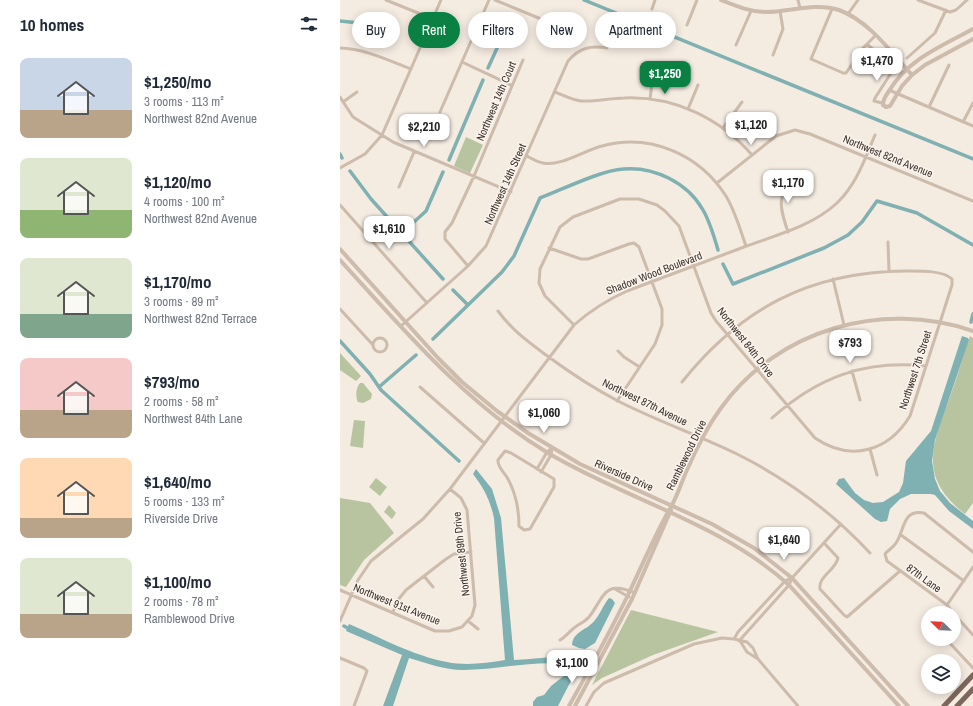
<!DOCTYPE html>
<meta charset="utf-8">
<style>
:root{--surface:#fff;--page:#f2f2f3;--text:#1f2937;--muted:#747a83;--accent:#0b8043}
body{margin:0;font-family:"Archivo Narrow",sans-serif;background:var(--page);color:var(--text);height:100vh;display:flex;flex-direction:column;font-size:15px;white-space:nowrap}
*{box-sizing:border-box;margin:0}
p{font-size:13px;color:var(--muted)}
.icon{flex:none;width:22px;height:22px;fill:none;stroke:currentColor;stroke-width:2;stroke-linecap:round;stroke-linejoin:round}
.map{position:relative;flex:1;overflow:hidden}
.panel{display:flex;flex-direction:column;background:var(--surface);width:340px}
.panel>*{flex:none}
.hud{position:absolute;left:12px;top:12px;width:380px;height:36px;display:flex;gap:8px}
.needle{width:26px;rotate:293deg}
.tools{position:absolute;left:581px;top:606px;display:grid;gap:8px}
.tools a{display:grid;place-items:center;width:40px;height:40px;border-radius:50%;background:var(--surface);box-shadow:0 2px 10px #0003;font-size:20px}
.price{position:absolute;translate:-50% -34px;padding:0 9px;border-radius:8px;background:#fff;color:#222;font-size:13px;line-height:26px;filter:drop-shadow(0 1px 2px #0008)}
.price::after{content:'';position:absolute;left:50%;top:24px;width:12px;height:9px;margin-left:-6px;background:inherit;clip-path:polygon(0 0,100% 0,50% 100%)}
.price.selected{background:var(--accent);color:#fff}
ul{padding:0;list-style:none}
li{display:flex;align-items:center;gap:12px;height:100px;padding:0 20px}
li span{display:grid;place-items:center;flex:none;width:112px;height:80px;border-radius:8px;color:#555}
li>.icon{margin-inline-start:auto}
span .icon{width:48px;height:48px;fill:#fffc;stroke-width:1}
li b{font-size:17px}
h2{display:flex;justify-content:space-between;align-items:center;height:48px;padding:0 20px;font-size:17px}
.pill{padding:0 14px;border-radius:18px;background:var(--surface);box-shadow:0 2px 10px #0003;font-size:14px;line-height:36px}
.pill.selected{background:var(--accent);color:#fff}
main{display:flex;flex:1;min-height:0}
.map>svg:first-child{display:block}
.green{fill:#b8c4a0}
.water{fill:#7fb0b2}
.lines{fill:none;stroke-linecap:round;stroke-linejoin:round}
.canal{stroke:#7fb0b2;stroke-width:3.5}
.minor{stroke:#cdbbac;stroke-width:3}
.tertiary{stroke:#cdbbac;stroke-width:4}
.primary{stroke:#7d675c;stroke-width:5}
.labels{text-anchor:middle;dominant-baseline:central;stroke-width:3;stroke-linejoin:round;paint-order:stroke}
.street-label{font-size:11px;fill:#3b302b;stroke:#fbf5ee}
</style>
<main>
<section class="panel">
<h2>10 homes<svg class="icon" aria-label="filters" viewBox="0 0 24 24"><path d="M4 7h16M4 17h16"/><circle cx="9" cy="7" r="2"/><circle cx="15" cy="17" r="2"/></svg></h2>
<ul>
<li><span style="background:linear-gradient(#c9d6e8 65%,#b9a48a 0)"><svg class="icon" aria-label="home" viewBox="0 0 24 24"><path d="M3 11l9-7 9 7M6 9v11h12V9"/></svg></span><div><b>$1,250/mo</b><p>3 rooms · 113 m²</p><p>Northwest 82nd Avenue</p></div></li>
<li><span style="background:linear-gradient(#dfe7d0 65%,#8fb573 0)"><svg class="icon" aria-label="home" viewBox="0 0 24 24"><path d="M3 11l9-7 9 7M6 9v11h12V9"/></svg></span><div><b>$1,120/mo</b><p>4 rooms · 100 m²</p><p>Northwest 82nd Avenue</p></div></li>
<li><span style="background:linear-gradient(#dfe7d0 70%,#7fa58c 0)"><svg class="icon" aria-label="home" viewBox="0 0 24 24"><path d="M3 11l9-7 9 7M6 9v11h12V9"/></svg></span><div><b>$1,170/mo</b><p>3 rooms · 89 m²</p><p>Northwest 82nd Terrace</p></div></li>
<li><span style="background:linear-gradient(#f6c9c9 65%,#b9a48a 0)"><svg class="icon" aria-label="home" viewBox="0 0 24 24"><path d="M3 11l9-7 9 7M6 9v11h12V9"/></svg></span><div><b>$793/mo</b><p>2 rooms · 58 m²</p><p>Northwest 84th Lane</p></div></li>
<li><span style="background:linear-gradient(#ffd9b3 75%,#b9a48a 0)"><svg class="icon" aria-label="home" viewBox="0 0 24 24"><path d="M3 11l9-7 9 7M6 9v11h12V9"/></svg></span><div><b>$1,640/mo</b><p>5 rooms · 133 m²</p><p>Riverside Drive</p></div></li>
<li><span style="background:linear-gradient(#dfe7d0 70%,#b9a48a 0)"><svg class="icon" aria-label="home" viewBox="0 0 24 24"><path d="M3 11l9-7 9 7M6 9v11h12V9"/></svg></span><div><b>$1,100/mo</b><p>2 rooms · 78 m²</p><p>Ramblewood Drive</p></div></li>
</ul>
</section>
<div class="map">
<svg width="633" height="706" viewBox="0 0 633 706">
<rect width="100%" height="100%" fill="#f4ebe1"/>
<path class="green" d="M126,137L143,145L130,173L114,166Z
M630,336L633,338V503L625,514C575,475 594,442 612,391C619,373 623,354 630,336Z
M0,353L21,376L16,381L0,370Z
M20,383H23L32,394L31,399L23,403L18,402C15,397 16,387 20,383Z
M14,420L25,421L23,448L10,446Z
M36,478L47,487L40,496L29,487Z
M0,498L30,503L54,533L24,560L6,587L0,585Z
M49,505L56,513L52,519L44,512Z
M291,610L378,632L313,655L262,678L252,685Z"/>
<path class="water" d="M622,336L628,338L629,340L595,440L592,461L595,479L600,491L610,503L633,521V529L609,511L595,495L591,494H571L560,499L550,509L547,521L541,522L535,519L496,484L499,479L504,478L515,493L524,500L533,503L543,502L559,492L563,483L566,461L591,431Z
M136,469L152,489L161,518L174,660C200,659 222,654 249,660L245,668C206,656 163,670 123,670C104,670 87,663 69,658L53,706H43L62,655L6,631L9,624C39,637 74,656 107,662C126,666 147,663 165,660L154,518C150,500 144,488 133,474Z
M269,598L272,599L275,603L255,643L245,649L239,648L232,645C233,631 248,630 255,620C261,613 263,605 269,598Z
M225,675H230L233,677L218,706H193V702L197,697L204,695L211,686Z"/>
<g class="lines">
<path class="canal" d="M244,0L633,159
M0,21L29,24
M148,68L163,35
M0,154L2,158
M109,160L143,80
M10,171L31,199L103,279
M62,233L86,211L103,172
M383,264L393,284L484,248L508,235L522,222L537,201L577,213L633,245
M113,290L128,305
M631,322L633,314
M93,339L162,272L174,256L200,198C221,190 262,170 283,169C314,166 348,183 363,210C370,222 374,236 378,250
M0,341L30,374L41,390L119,461
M39,387L76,355
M4,626L11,630"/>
<path class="minor" d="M46,0L93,19
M155,0L201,19
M458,0L460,8
M578,0L610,12L616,10L627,0
M312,9L315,0
M492,9L471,59L503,73H506L523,48L535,36
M508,14L518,0
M347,25L357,0
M527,44L552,66L553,70L535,98L534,101L542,103
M396,45L411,11
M0,48C26,49 47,60 71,69
M433,55L443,29L440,11
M567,58L595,33L606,10
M122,62L171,85
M549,90L633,126
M215,92C223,95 232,100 241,101C256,102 270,98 284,98C334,96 380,118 412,155
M0,97L13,117L53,142L171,192
M310,99L314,67
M3,102L17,92
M589,107L609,65
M348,109L358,85
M100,112L149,0
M623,122L633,103
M383,128L402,102
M187,156C192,159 198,162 203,163C220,167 245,150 262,146C310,133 359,154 386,196C395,211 400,229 406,246
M0,168L25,154L42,135L101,0
M377,183L436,136L455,130L470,134L633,201
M59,187L74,152
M0,205L87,303
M448,232C440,208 435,194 457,177
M548,242L549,271
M209,248L241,259H248L289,244L294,243L299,247L322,309V325L315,344L277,401
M128,266L105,239V232L112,223L134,176L183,60
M493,279L504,325
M0,309L33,345
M158,311C173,331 186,340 206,355C229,372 253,388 278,401C317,421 358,435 397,454C447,479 491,511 530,553
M234,325L205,296L199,283L200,269L220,227L233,217L280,199H299L317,205L325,211L339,226L371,313L376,321L475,438C510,462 548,452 570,416L612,285V279C603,270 578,271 565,271C470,272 401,308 342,382
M61,326L128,266L146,246L228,61C239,48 251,45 267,48
M33 345a7 7 0 1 1 14 0a7 7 0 1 1-14 0Z
M278,351L284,357L298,366
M512,371L520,400
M80,387L144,443
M432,418C478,377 524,360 586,366
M530,449L537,475
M165,451L171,453L214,479V487L190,529L184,530L179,526C179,510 176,494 168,479C165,473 157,467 158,460Z
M197,469L207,452L212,448
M201,472L211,455L212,448
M561,535L624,581
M485,544L498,558C496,570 478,576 480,589L504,615L507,617L560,571
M84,576L93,587
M275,589L289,597
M0,590L95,631H109L122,627L132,616L135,605L127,510L121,498L110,489
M607,605L633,567
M53,612L58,600L66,590L106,559L114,554L131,552
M613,613L607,605L547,561L545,554C548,550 553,548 556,543C565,530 562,509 584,513L633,552
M614,614L633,635
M0,621L18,580L31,561L83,519L110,489L234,325C251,310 267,300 287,291C326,276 365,262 404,247C436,235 471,227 497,203C516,185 525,159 535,135
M128,621L138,629
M394,639L398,632L445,581L452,578
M606,639L633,668
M220,640C225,637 229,632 234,628C238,624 245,622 249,617C264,598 263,579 295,593
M399,641L449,585L452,578L501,524
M400,641L407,652L418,659
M0,658L24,668L27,671L14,706
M246,706L254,692L264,683L354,644L382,638L394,639L407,642L413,648L418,659L458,706"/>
<path class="tertiary" d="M381,0C396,6 410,12 426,12C450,12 475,2 499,10C529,21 551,52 572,75
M633,29C602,46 568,59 549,91C546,95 543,100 543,105L546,107L550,106L562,86L572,75L585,65L633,39
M0,249L98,358L122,382L157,411L188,433L240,464L372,524L414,548L452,578L568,706
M0,260C64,330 126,404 208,453C287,500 379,522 449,585L559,706
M229,706C249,670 269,634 287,597C302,566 315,534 332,505C338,494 342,481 347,470C356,449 367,427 381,408C438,329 542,300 633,331
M235,706L292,599L331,510"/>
<path class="primary" d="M604,706L633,675
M617,706L633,689"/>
</g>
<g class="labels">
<g class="street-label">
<text transform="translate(156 101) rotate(-67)">Northwest 14th Court</text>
<text transform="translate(548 156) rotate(22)">Northwest 82nd Avenue</text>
<text transform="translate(165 184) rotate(-66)">Northwest 14th Street</text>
<text transform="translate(314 273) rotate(-21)">Shadow Wood Boulevard</text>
<text transform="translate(406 342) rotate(52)">Northwest 84th Drive</text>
<text transform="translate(575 370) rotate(-72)">Northwest 7th Street</text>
<text transform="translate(305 402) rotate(26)">Northwest 87th Avenue</text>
<text transform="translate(346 455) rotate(-64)">Ramblewood Drive</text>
<text transform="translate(284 475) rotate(24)">Riverside Drive</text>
<text transform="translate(121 554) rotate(-96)">Northwest 89th Drive</text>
<text transform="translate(584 578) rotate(36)">87th Lane</text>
<text transform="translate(57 604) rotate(22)">Northwest 91st Avenue</text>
</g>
</g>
</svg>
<div class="tools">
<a><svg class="needle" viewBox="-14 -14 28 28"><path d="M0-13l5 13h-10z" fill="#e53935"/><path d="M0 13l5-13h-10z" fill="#747a83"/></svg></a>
<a><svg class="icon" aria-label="layers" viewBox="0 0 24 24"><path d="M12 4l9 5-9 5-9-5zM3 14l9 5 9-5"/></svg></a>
</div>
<b class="price" style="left:537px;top:82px">$1,470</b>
<b class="price selected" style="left:325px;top:95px">$1,250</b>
<b class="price" style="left:411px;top:146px">$1,120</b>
<b class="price" style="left:84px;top:148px">$2,210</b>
<b class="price" style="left:448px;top:204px">$1,170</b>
<b class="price" style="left:49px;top:250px">$1,610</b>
<b class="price" style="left:510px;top:364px">$793</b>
<b class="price" style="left:204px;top:434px">$1,060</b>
<b class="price" style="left:444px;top:561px">$1,640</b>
<b class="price" style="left:232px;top:684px">$1,100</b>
<div class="hud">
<a class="pill">Buy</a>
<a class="pill selected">Rent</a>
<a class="pill">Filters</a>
<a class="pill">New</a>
<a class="pill">Apartment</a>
</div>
</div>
</main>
